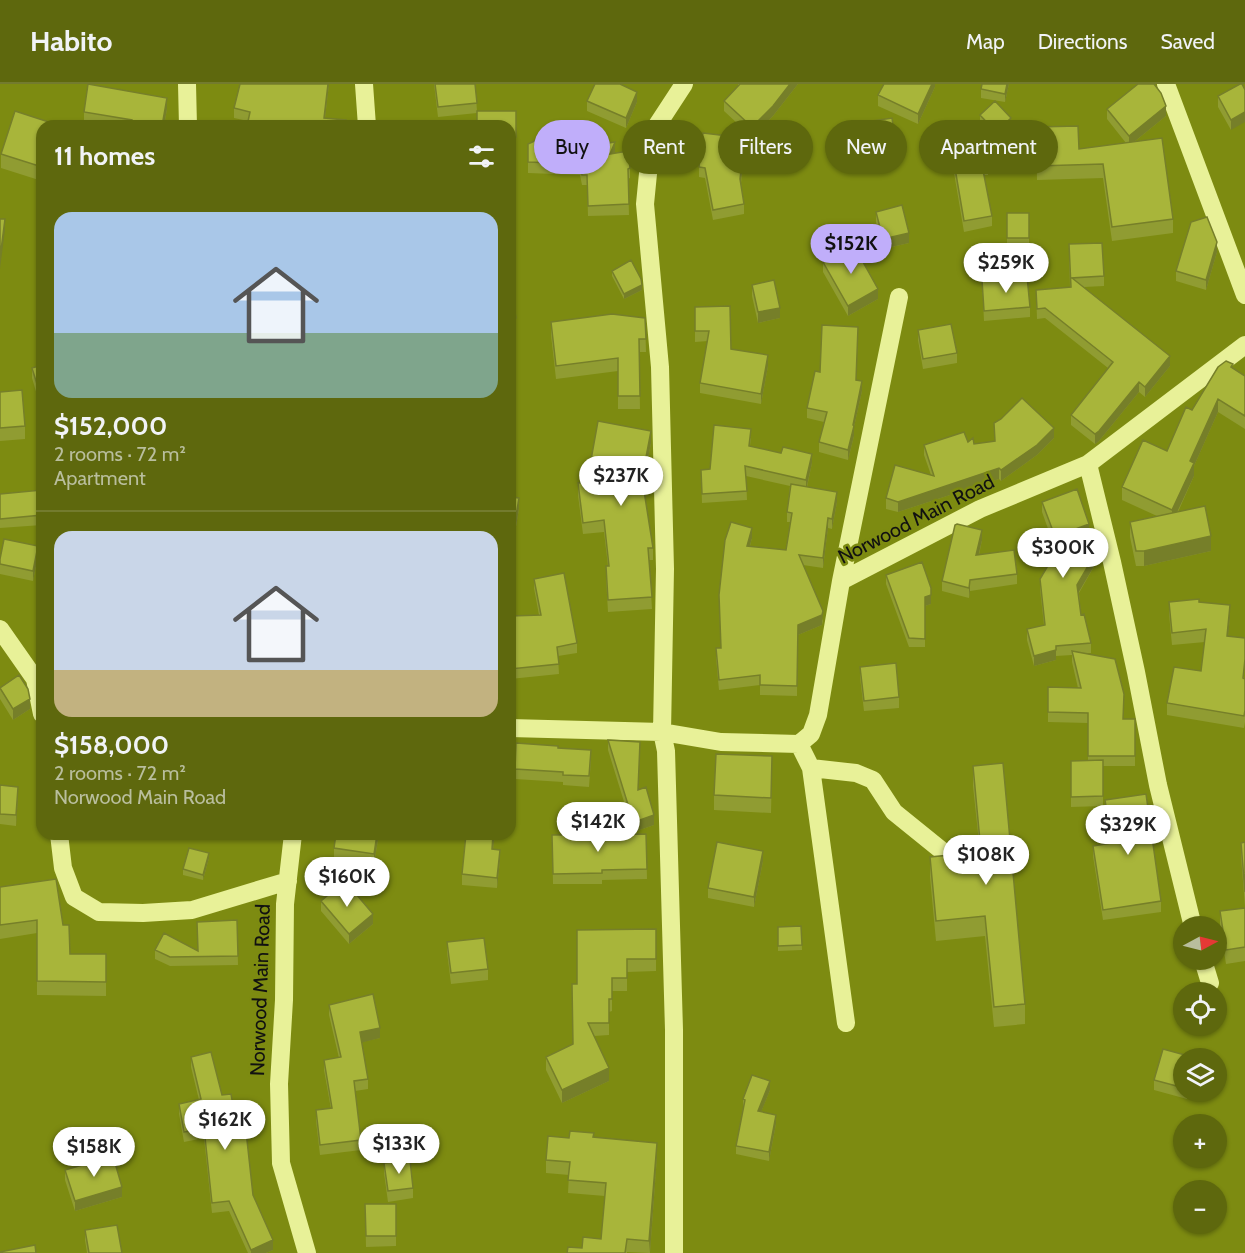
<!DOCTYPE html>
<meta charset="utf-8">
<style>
:root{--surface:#5e680d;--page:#67701b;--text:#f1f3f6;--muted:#b9be9d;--line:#737b2e;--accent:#c0aefa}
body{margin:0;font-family:Cabin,sans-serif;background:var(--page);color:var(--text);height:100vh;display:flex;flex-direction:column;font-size:22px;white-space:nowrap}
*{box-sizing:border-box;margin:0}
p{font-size:20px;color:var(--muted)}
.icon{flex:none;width:33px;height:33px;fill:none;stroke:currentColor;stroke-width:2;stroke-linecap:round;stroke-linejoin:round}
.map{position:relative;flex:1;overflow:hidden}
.sheet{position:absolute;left:36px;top:36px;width:480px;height:720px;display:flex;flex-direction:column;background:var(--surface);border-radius:18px;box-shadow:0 2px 4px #0004}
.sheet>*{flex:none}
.guide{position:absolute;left:534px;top:36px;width:570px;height:54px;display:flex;gap:12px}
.needle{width:39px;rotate:83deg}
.fabs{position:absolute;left:1173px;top:832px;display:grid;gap:12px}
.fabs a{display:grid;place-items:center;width:54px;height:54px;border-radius:50%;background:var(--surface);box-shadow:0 2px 4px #0004;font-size:30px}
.price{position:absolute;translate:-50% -51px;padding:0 14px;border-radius:21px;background:#fff;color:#222;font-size:20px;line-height:39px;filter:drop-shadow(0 2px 3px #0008)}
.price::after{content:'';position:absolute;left:50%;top:36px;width:18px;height:14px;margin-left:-9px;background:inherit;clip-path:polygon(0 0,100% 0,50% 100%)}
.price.current{background:var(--accent);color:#111}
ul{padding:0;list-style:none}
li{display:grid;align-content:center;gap:12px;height:318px;padding:0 18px}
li+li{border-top:2px solid var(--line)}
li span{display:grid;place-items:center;height:186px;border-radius:18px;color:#555}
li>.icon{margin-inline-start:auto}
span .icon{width:108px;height:108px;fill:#fffc;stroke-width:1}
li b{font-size:26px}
h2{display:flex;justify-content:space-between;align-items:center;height:72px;padding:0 18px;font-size:26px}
.chip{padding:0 21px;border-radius:27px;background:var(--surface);box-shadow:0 2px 4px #0004;font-size:21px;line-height:54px}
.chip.current{background:var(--accent);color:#111}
header{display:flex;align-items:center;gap:36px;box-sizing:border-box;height:84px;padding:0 30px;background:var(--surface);border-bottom:2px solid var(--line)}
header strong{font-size:28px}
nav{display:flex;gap:33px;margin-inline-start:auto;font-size:21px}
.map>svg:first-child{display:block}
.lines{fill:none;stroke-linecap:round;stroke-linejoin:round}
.minor{stroke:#e8f198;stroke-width:18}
.wall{fill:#909c32}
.shaded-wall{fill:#767f29}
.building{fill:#a8b53a;stroke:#767f29;stroke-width:1.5}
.labels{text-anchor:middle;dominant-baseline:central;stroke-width:5;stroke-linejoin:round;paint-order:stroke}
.street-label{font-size:20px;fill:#111;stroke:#7d8b11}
</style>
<header>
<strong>Habito</strong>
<nav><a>Map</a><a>Directions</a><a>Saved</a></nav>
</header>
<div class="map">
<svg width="1245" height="1169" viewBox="0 0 1245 1169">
<rect width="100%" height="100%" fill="#7d8b11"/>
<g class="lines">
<path class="minor" d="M187,0L188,42
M364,0L367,42
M1166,0L1245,211
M1088,380L1112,478L1136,588L1158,701L1193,843
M841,497L899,213
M0,545L35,595L42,630
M510,644L662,648L721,658L799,660L811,650L818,631L841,497L980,425L1088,380L1245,261
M799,660L811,684L846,939
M811,684L856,689L873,696L894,728L941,766
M59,750L63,784L74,813L99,828L143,829L192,826L288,797
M293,750L285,820L284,916L279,1000L281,1079L307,1169
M1203,876L1210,899
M674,1169V946L666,667L662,648L665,485L660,283L645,120L652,49L684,0"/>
</g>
<path class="wall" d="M329,0L325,34L346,42L248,37L234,34V24Z
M434,0H475L477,27H516V63H510V42L477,29L438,33Z
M738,0H798L773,32L752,53L724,27V17L738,3Z
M935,0V3L918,40L878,22V11Z
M1009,0L1005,18L981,14V5Z
M1240,0L1231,46L1218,23V12Z
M587,17L637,18L626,44L587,27Z
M167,25L164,42H103L84,39V28Z
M1107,25L1166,32L1134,58L1173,135V149L1112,157L1103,94L1037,96L1036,43L1079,65L1126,59L1107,35Z
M980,31L1011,39L996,54L980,36Z
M853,40L897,72V83L858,88L853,50Z
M42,42V97L1,84V70Z
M950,55L988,80V91H984L992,132V142L964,148L950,65Z
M528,60L555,67L615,69L630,84V94L628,95L629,131L588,132L587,101H582L580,91L528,89Z
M745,64L741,99L744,120V130L713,136L705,94L699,93V83Z
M876,128L909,159L883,165L876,138Z
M1007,129H1029V159H1007Z
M42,134V185H41Z
M1217,168L1206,206L1176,197V187Z
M1069,170L1104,192V202L1084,203L1170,282L1145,313L1139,308L1099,357L1095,360L1071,341V331L1108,284L1045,234L1037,235L1036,206L1070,203Z
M823,178L878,215L848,232L823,188Z
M612,187L642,206L624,215L612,192Z
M982,196L1030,223V233L984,237Z
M510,199L516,234V244L510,245Z
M752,201L780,234L758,239L752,212Z
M695,223L731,265L768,282L761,320L700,309V299L708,257L695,258Z
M645,234L646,268H639L640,325H618V287L556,295L551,251V238Z
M918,246L957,269V279L923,285L918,256Z
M42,281L40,321L32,294V284Z
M1233,284L1245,292V345L1218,328L1194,382V392L1178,428L1211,467L1144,482H1136L1130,453V438L1157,432L1122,416V403L1167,367L1192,326Z
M856,296L862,307L854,343V352L848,376L819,368V358L824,338L807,334V324Z
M0,308L25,342V355L0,357Z
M994,339L1054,354L1037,371L1001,397L999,395L898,428L886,425V414L931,391L924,371V361L968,358L974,360L995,357Z
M751,354L750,362L812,379L807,403L837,418L832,445L828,444L823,484L803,481L823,537L822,541L798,551L797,612L760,611V601L719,606L716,574V564H721L719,511L752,454L750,462L786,466L790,438H787V428L790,402L746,392L747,416L702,419L701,386L710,385Z
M651,359L643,400L653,464V476H649L652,525L608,528L606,494V482H608L604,448L583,450L578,411V399L587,398Z
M42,406V441L0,444V410Z
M510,413L519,425L513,460H510Z
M1042,418L1089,451L1075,456L1096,479L1079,509L1081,531L1091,559V569H1085L1123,635H1135V682H1103V722L1071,723V677H1088V639L1048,638V603L1078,604L1072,578V571L1056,572V576L1034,582L1027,556V545L1044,541L1040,505V495L1056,467L1042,428Z
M982,456L979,471L1017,490V500L970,507L969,514L942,507V497Z
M38,472L33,497L0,490V475Z
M886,491L931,520L925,522V563H909L886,500Z
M534,495L577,559V569L558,572L559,590L510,595V532L539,531L534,504Z
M1169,518H1199L1230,533L1228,552L1244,594L1245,595V638L1244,644L1167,631V619L1201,587L1205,558L1172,561L1169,530Z
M860,583L899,613V624L864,627L860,593Z
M0,604L30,625L13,636L0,615Z
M608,656L638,706L654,741L637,747V750H646L647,795L602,796V800H553L552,751L634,750L608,666Z
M558,664L591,676L589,703L563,701V698L515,695V685Z
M973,682L1025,920V940L994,943L985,852L936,857L930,793V773L980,768L973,702Z
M772,687L771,729L714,726V711Z
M0,701L18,713L16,742L0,740Z
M1105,716L1161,817V828L1103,836L1093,772V762L1110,760L1105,726Z
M232,750H275V752L232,754Z
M336,750H379L374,780L334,774V764Z
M466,750H495L493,765L500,776L497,804L462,801V790Z
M1245,758V822L1241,773V759Z
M209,774L203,796L183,791V785Z
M763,777L754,823L708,814V804Z
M0,803L63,841L70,870H106V912L37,911V849L0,855Z
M321,817L373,840L349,860L321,827Z
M1245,824V877L1226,880L1220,841V827Z
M237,836L238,881L170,882L155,875V866H197Z
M801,842L802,866L778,867V843Z
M656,845V887L627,888V907H612V927L609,928V951L594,952L609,997L562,1019L546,986V973L573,960L577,900Z
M447,858L488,885V896L451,900L447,868Z
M329,921L380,954L362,958L368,995V1005L355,1007L361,1056V1066L320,1071L316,1037V1026L331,1025L324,986V976L339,974L329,931Z
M191,973L222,1011L238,1048L253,1111L273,1166L266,1169H248L229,1127L212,1129L204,1054L184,1058L179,1030V1020L199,1016L191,983Z
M1184,975V1008H1189L1187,1015L1154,1006V996Z
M770,1006L761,1028L776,1040L769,1077L736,1070V1062L743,1024V1015Z
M594,1053L657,1072L650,1169L627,1168V1169H567L582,1164L601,1155L605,1112L568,1109L569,1091L546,1089V1076L569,1054Z
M384,1079L413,1104V1114L388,1118L384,1089Z
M65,1086L122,1113L75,1127L65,1096Z
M365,1120H396V1162L366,1163Z
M85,1146L122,1169H87L85,1156Z"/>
<path class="shaded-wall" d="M328,0H329L324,42V34Z
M790,0H798L773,32L752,53V43Z
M932,0H935V3L918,40V30Z
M1007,0H1009L1005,18V10Z
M637,8V18L626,44V34Z
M167,14V25L164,42H162Z
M1166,22V32L1129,62V52Z
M1245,28V38L1231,46V36Z
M1011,34V39L996,54V48Z
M745,54V64L740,105V95Z
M615,58V69L610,80V70Z
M5,135V146L0,185V174Z
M909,149V159L883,165V155Z
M1217,158V168L1206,206V196Z
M642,201V206L624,215V210Z
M878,205V215L848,232V222Z
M780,224V234L758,239V228Z
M768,271V282L761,320V310Z
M1170,272V282L1145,313V303Z
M862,297V307L854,343V352L848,376V366Z
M1139,298V308L1099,357L1095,360V350Z
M40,310H42V320L40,321Z
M1218,315V328L1194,382V392L1172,439V426L1190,377Z
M1054,344V354L1037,371L1001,397V386Z
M651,347V359L642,406V394Z
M812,370V379L806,406V396Z
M999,384V395L898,428V418Z
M837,408V418L832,445V435Z
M519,414V425L513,460V450Z
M828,434V444L823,484V474Z
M1089,440V451L1065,460V449Z
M752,444V454L747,472V462Z
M982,446V456L976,482V471Z
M1211,452V467L1144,482V467Z
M38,462V472L33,497V487Z
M1096,468V479L1077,511V501Z
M970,496V507L969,514V504Z
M931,511V520L925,522V563V513Z
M1230,521V533L1227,564V552Z
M823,527L822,541L798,551L797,612L798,541Z
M1056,566V576L1034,582V572Z
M30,615V625L13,636V625Z
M18,703V713L16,742V731Z
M654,731V741L637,747V737Z
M377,750H379L374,780V770Z
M493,750H495L492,775V765Z
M500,766V776L497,804V794Z
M763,767V777L754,823V813Z
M209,769V774L203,796V791Z
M373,830V840L349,860V850Z
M380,944V954L360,959V948Z
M609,984V997L562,1019V1006Z
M770,997V1006L758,1036V1027Z
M776,1031V1040L769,1077V1068Z
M657,1059V1072L650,1169L649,1157Z
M122,1103V1113L75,1127V1117Z
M273,1156V1166L266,1169H251V1166Z"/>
<path class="building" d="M88,0L167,14L162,42H132V36L84,28Z
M240,0H328L324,34L346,36V42H247L250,28L234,24Z
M435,0H475L477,19L438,23Z
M595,0H620L637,8L626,34L587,17Z
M740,0H790L773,22L752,43L724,17Z
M884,0H932L918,30L878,11Z
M982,0H1007L1005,10L981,5Z
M1138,0H1154L1161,9L1166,22L1129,52L1107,25Z
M1240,0H1242L1245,6V28L1231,36L1218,12Z
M995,17L1011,34L996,48L980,31Z
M15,27L61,42H42V83L1,70Z
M477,27H516V53H510V42H477Z
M892,34L897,72L858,78L853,40Z
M1078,42L1079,65L1162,54L1173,135L1112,143L1103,80L1037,82L1036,43Z
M556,47L555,67L615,58L610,70L628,67L630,84L628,85L629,120L588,122L587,91H582L580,80L528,78V60Z
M703,49L745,54L740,95L744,120L713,126L705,84L699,83Z
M982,49L988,80L982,81L992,132L964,137L950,55Z
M902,121L909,149L883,155L876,128Z
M1007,129H1029V154H1007Z
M1207,133L1217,158L1206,196L1176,187L1191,138Z
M42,134V174H41Z
M0,135H5L0,174Z
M1102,159L1104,192L1072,194L1170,272L1145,303L1139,298L1099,347L1095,350L1071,331L1113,278L1045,224L1037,225L1036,206L1071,203L1069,160Z
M853,160L878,205L848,222L823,178Z
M631,176L641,195L642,201L624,210L612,187Z
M1027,192L1030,223L984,227L982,196Z
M774,196L780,224L758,228L752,201Z
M510,199L516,234L510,235Z
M730,222L731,265L768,271L761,310L700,299L709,247H695V223Z
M612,230L645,234L646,255H639L640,312H618V274L556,282L551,238Z
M951,240L957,269L923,275L918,246Z
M822,241L858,243L856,296L862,297L853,341L854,342L848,366L819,358L827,328L807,324L815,287L820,288Z
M1226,277L1233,280L1231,283L1245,292V332L1218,315L1190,377L1194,379L1172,426L1122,403L1143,356L1167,367L1186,323L1192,326L1218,283Z
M42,281V310H40L32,284Z
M22,306L25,342L0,344V308Z
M1022,314L1054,344L1037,361L1001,386L999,384L898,418L886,414L895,381L934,392L924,361L964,348L968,358L973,354L974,360L995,357L994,339L1001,335Z
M598,337L651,347L642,394L653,464H648L652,513L608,516L606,482H609L604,436L583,439L578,399L587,398Z
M714,341L751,345L749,362L781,369L783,363L812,370L806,396L745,382L747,407L702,410L701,386L710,385Z
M791,400L837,408L832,435L828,434L823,474L799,471L823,527L822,531L798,541L797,602L760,601V591L719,596L716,564H721L719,511L725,456L731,438L752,444L747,462L786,466L792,429L787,428Z
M1077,405L1089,440L1065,449L1096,468L1077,501L1081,531L1084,530L1091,559L1056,562V566L1034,572L1027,545L1045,541L1040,495L1059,463L1042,418Z
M42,406V431L0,435V410Z
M510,413L519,414L513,450L510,449Z
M1205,422L1211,452L1144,467H1136L1130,438Z
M957,440L982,446L976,471L1014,466L1017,490L970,496L969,504L942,497L955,441Z
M4,455L38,462L33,487L0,480V475Z
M922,478L931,504V511L925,513V555L909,554L886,491Z
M564,489L577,559L557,563L559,580L510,585V532L541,531L534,495Z
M1199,515V518L1230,521L1227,552L1245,554V575L1243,594L1245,595V626L1244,632L1167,619L1174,583L1201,587L1206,545L1172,549L1169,518Z
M1072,567L1115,575L1124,610L1123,635H1135V672H1088V629L1048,628V603L1081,604Z
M896,579L899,613L864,617L860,583Z
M19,591L28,605L30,615L13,625L0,604Z
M608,656L640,658L638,706L646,703L654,731L637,737V740H634Z
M516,659L558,662V664L591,666L589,692L563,691V688L515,685Z
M716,670L772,672L771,714L714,711Z
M1103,676V712L1071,713V677Z
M1003,679L1025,920L994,923L985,832L936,837L930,773L981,768L973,682Z
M0,701L18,703L16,731L0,730Z
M1146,710L1161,817L1103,826L1093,762L1112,759L1105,716Z
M336,750H377L374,770L334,764Z
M466,750H493L492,765L500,766L497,794L462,790Z
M646,750L647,785L602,786V789L553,790L552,751Z
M717,758L763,767L754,813L708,804Z
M1245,758V808L1241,759Z
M189,764L209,769L203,791L183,785Z
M56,795L63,841H69L70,870H106V898L37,897V836L0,841V803Z
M345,797L373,830L349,850L321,817Z
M1245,824V863L1226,866L1220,827Z
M237,836L238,872L170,873L155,866L164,849L198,867L197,838Z
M801,842L802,861L778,862V843Z
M656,845V875H627V894H612V915H609V939H588L609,984L562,1006L546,973L573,960L572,900H577V846Z
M484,854L488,885L451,889L447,858Z
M373,910L380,944L360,948L368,995L354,997L361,1056L320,1061L316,1026L332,1024L324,976L341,973L329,921Z
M1163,965L1196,974L1184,975V1004L1154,996Z
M211,968L222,1011L231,1010L238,1048L246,1047L253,1111L273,1156L251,1166L229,1117L212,1119L204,1044L184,1048L179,1020L201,1015L191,973Z
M752,991L770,997L758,1027L776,1031L769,1068L736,1062L745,1016L743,1015Z
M570,1047L594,1049L593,1053L657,1059L649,1157L627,1155L625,1169H567L568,1163L582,1164L583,1153L601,1155L606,1099L568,1096L570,1078L546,1076L548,1052L569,1054Z
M113,1072L122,1103L75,1117L65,1086Z
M410,1076L413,1104L388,1107L384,1079Z
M365,1120H396V1152H366Z
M117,1141L122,1169H89L85,1146Z
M35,1161L36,1169H0V1168Z"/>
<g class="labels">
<g class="street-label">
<text transform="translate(916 435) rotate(-27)">Norwood Main Road</text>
<text transform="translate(260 906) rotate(-88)">Norwood Main Road</text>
</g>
</g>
</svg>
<div class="fabs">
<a><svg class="needle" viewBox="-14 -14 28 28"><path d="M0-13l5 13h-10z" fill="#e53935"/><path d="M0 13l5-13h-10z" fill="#b9be9d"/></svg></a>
<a><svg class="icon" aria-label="locate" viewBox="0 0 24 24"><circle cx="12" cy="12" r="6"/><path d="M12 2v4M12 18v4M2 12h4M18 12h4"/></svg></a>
<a><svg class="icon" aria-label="layers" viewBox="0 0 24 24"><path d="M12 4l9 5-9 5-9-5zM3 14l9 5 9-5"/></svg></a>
<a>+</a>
<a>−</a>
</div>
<b class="price current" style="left:851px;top:191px">$152K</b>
<b class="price" style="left:1006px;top:210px">$259K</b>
<b class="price" style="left:621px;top:423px">$237K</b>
<b class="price" style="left:1063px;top:495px">$300K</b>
<b class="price" style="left:598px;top:769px">$142K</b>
<b class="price" style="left:1128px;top:772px">$329K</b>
<b class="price" style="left:986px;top:802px">$108K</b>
<b class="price" style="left:347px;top:824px">$160K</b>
<b class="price" style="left:225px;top:1067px">$162K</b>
<b class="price" style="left:399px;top:1091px">$133K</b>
<b class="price" style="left:94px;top:1094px">$158K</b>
<div class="guide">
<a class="chip current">Buy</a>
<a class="chip">Rent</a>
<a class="chip">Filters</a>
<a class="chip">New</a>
<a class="chip">Apartment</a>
</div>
<section class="sheet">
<h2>11 homes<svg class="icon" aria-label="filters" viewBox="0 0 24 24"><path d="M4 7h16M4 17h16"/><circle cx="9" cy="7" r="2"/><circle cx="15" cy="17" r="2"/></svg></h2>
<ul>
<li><span style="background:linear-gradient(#a9c7e8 65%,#7fa58c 0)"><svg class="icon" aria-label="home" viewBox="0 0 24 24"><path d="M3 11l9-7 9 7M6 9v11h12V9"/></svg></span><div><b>$152,000</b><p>2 rooms · 72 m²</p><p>Apartment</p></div></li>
<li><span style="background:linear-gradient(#c9d6e8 75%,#c2b280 0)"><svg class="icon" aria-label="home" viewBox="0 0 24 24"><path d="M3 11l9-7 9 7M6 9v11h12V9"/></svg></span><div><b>$158,000</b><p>2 rooms · 72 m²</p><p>Norwood Main Road</p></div></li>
</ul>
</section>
</div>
